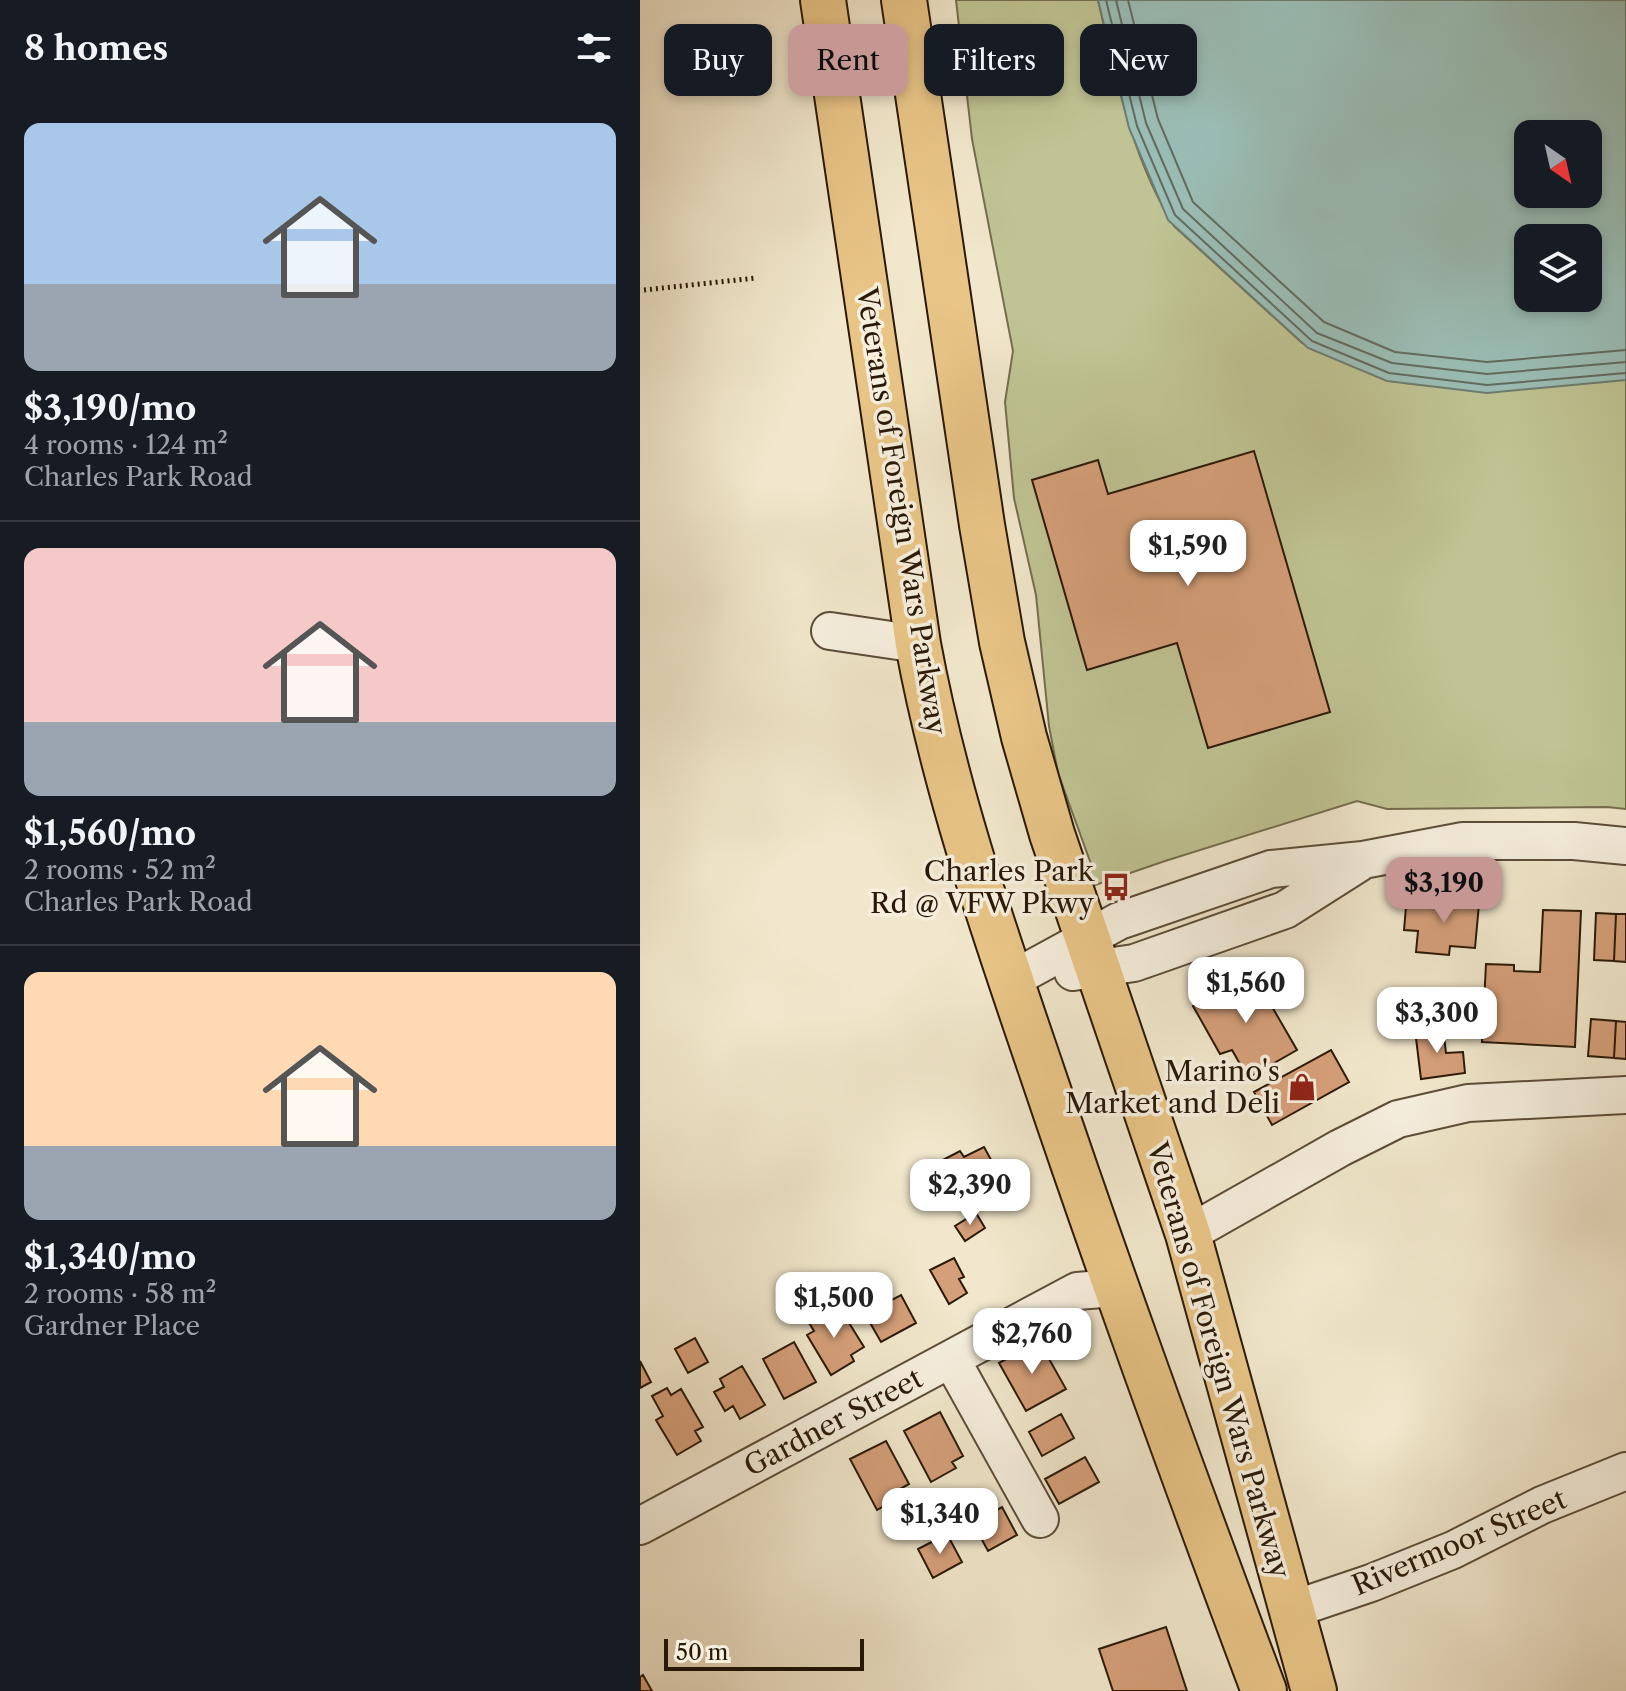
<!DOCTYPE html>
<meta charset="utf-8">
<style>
:root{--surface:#171b24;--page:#242831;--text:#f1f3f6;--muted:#9ea1a6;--line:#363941;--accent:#c59692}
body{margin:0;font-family:"Libre Caslon Text",serif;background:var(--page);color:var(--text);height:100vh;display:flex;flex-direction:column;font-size:30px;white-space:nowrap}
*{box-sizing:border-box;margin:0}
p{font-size:26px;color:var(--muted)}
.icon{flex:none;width:44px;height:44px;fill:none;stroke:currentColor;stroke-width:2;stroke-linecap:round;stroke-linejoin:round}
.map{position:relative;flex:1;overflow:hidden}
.panel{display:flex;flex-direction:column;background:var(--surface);width:640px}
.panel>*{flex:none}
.guide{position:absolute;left:24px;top:24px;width:760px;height:72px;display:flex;gap:16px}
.needle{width:52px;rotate:146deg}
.buttons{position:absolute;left:874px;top:120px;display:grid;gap:16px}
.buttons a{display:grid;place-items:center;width:88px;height:88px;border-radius:16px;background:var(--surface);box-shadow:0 4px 12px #0003;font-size:40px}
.scale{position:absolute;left:24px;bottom:20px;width:200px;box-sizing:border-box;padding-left:8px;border:4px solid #2a1907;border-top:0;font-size:22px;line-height:28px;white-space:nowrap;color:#2a1907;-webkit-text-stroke:6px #f6efde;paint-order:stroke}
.price{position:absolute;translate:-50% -68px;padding:0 18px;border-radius:16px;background:#fff;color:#222;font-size:26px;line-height:52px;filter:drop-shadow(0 2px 4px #0008)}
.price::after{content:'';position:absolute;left:50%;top:48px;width:24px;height:18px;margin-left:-12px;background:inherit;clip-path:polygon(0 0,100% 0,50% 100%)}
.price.on{background:var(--accent);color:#111}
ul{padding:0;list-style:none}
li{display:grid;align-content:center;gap:16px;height:424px;padding:0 24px}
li+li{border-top:2px solid var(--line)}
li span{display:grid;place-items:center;height:248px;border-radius:16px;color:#555}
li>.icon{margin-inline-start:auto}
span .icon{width:144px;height:144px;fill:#fffc;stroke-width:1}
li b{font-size:34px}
h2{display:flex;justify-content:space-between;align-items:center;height:96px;padding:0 24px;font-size:34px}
.tag{padding:0 28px;border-radius:16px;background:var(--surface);box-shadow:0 4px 12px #0003;font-size:28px;line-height:72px}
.tag.on{background:var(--accent);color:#111}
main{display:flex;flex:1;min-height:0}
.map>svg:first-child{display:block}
.green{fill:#c0c494;stroke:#756e4e;stroke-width:2}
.water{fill:#9bbfb8;stroke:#6e7d71;stroke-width:2;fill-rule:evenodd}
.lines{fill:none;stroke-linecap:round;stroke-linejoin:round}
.shore{stroke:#626c60;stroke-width:2}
.building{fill:#d59f79;stroke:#2a1907;stroke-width:2}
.minor-casing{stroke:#5c4c38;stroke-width:40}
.highway-casing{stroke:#2a1907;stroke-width:48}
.path{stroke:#2a1907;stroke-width:5;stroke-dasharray:2 4;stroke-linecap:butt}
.minor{stroke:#f6efde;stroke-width:36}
.highway{stroke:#e8c486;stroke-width:44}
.labels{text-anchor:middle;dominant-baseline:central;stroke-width:7;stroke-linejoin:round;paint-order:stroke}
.street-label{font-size:28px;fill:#2a1907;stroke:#f6efde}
.poi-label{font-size:28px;fill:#2a1907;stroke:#f6efde;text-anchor:end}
</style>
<main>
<section class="panel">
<h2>8 homes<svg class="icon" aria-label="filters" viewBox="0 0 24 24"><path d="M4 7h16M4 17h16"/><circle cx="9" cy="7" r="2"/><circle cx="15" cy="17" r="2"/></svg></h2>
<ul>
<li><span style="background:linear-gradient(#a9c7e8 65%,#9aa5b1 0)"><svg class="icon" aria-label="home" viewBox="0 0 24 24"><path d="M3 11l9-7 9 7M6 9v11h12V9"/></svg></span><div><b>$3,190/mo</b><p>4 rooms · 124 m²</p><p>Charles Park Road</p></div></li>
<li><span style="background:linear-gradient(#f6c9c9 70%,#9aa5b1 0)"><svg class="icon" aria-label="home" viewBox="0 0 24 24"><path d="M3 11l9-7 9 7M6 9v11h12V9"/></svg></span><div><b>$1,560/mo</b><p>2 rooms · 52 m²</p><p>Charles Park Road</p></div></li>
<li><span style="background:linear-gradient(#ffd9b3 70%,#9aa5b1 0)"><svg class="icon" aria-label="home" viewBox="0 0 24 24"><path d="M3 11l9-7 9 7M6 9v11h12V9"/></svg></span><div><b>$1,340/mo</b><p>2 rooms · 58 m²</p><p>Gardner Place</p></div></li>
</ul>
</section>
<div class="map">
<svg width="986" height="1691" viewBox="0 0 986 1691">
<rect width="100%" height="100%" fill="#f1e7cc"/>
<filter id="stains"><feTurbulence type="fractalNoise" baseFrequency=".0025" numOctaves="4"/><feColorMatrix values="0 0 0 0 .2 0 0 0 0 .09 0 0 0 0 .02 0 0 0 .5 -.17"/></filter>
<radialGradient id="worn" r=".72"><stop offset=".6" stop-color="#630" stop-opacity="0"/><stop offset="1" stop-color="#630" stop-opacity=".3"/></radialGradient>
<path class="green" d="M316,0H458C476,77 491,157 534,226L662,343L766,383L791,386L964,382L986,378V809L967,807L747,809L717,801L525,861L444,889L451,864L418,773L409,726L396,595L374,498L365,402L373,351L332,139Z"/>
<path class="water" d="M458,0H986V380L847,393L747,381L668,348L528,220L489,128ZM888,134H948V194H888ZM888,238H948V298H888Z"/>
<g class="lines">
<path class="shore" d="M466,0L497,126L535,215L672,341L749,373L847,385L986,373
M476,0L506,123L543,209L677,333L752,363L847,374L986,362
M488,0L518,119L553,202L684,322L755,352L847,362L986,350"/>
</g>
<path class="building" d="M614,451L690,712L568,748L537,643L447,670L392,480L458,460L468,494Z
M802,891L817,893L816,901L839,904L835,948L810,946L809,955L776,952L778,931L764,930L766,907L785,908V902L800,904Z
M903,910L941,911L935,1047L842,1042L846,964L874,965V971L900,972Z
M956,913L976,914L974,961L954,960Z
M976,914H986V962L974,961Z
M612,972L657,1050L608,1078L592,1050L580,1054L553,1006Z
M951,1019L976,1021L974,1058L948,1056Z
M976,1021L986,1022V1059L974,1058Z
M803,1027L806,1053L823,1052L825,1073L781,1079L775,1030Z
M691,1050L709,1082L632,1125L614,1092Z
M344,1147L355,1167L348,1171L356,1186L331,1200L326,1191L320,1194L301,1161L320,1151L324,1157Z
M336,1213L345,1228L325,1241L315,1226Z
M314,1258L324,1277L319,1279L327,1293L309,1304L290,1270Z
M261,1295L276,1323L241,1342L225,1314Z
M183,1308L188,1318L201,1310L224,1347L211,1355L214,1361L191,1375L167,1335L174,1331L166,1318Z
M55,1338L68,1362L48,1373L35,1349Z
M399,1341L426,1389L386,1411L359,1363Z
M154,1342L176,1382L144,1399L123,1359Z
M0,1361L11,1382L0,1388Z
M102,1366L125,1405L100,1419L93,1406L85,1411L74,1392L84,1387L80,1379Z
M27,1388L31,1395L41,1389L63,1427L55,1431L61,1441L37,1455L16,1420L23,1416L12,1396Z
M300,1412L323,1456L312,1462L316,1468L291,1482L264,1431Z
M421,1414L434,1438L402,1456L389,1432Z
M246,1441L269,1484L258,1490L262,1496L237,1510L210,1459Z
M445,1457L459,1482L419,1504L405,1479Z
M362,1507L377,1535L348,1551L333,1523Z
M307,1534L322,1562L293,1578L278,1549Z
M526,1627L547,1691H473L459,1649Z
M3,1675L12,1691H0V1677Z"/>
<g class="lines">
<defs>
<path id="minor" d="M190,631L278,644
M433,972L494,963L645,910L719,863
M371,980L479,921L631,869L723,860L823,841H934L986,846
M548,1234L700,1148L758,1119L828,1103L986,1095
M311,1359L400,1519
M0,1526L437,1291L475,1288
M651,1610L731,1583L813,1550L902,1505L986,1471"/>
<path id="highway" d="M183,0L278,644C305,791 354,931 402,1072C472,1280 547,1486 624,1691
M264,0L342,525L362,642L384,737L412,834L548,1234L674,1691"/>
</defs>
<use href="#minor" class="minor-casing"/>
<use href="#highway" class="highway-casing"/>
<path class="path" d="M4,290L116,278"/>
<use href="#minor" class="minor"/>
<use href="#highway" class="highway"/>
</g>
<defs>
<symbol id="bus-bare" viewBox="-9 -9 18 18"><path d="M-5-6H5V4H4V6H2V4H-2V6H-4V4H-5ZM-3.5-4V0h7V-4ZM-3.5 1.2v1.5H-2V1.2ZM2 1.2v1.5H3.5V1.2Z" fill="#8f2418" stroke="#f6efde" stroke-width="2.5" paint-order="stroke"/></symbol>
<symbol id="shop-bare" viewBox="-9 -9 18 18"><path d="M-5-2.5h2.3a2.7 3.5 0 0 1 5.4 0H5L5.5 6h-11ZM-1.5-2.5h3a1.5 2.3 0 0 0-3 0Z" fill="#8f2418" stroke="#f6efde" stroke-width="2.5" paint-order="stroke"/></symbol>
</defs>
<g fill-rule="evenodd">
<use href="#bus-bare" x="456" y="867" width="40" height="40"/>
<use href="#shop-bare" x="642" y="1067" width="40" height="40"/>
</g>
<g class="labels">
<g class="street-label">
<text transform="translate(262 511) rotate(81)">Veterans of Foreign Wars Parkway</text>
<text transform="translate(579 1360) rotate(74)">Veterans of Foreign Wars Parkway</text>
<text transform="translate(193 1422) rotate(-28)">Gardner Street</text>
<text transform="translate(819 1542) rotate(-23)">Rivermoor Street</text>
</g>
<g class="poi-label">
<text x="454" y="871">Charles Park<tspan x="454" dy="32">Rd @ VFW Pkwy</tspan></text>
<text x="640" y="1071">Marino's<tspan x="640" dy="32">Market and Deli</tspan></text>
</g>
</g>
<rect width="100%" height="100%" filter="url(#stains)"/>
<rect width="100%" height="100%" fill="url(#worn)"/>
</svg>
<div class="buttons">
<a><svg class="needle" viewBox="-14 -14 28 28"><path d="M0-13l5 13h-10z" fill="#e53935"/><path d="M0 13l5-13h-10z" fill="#9ea1a6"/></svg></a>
<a><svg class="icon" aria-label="layers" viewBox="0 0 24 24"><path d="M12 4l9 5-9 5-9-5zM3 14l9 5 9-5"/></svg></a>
</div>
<div class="scale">50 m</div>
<b class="price" style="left:548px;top:588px">$1,590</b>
<b class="price on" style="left:804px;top:925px">$3,190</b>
<b class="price" style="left:606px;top:1025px">$1,560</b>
<b class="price" style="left:797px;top:1055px">$3,300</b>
<b class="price" style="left:330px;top:1227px">$2,390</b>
<b class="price" style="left:194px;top:1340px">$1,500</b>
<b class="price" style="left:392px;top:1376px">$2,760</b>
<b class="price" style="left:300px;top:1556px">$1,340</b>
<div class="guide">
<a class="tag">Buy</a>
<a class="tag on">Rent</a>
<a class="tag">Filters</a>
<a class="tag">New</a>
</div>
</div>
</main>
